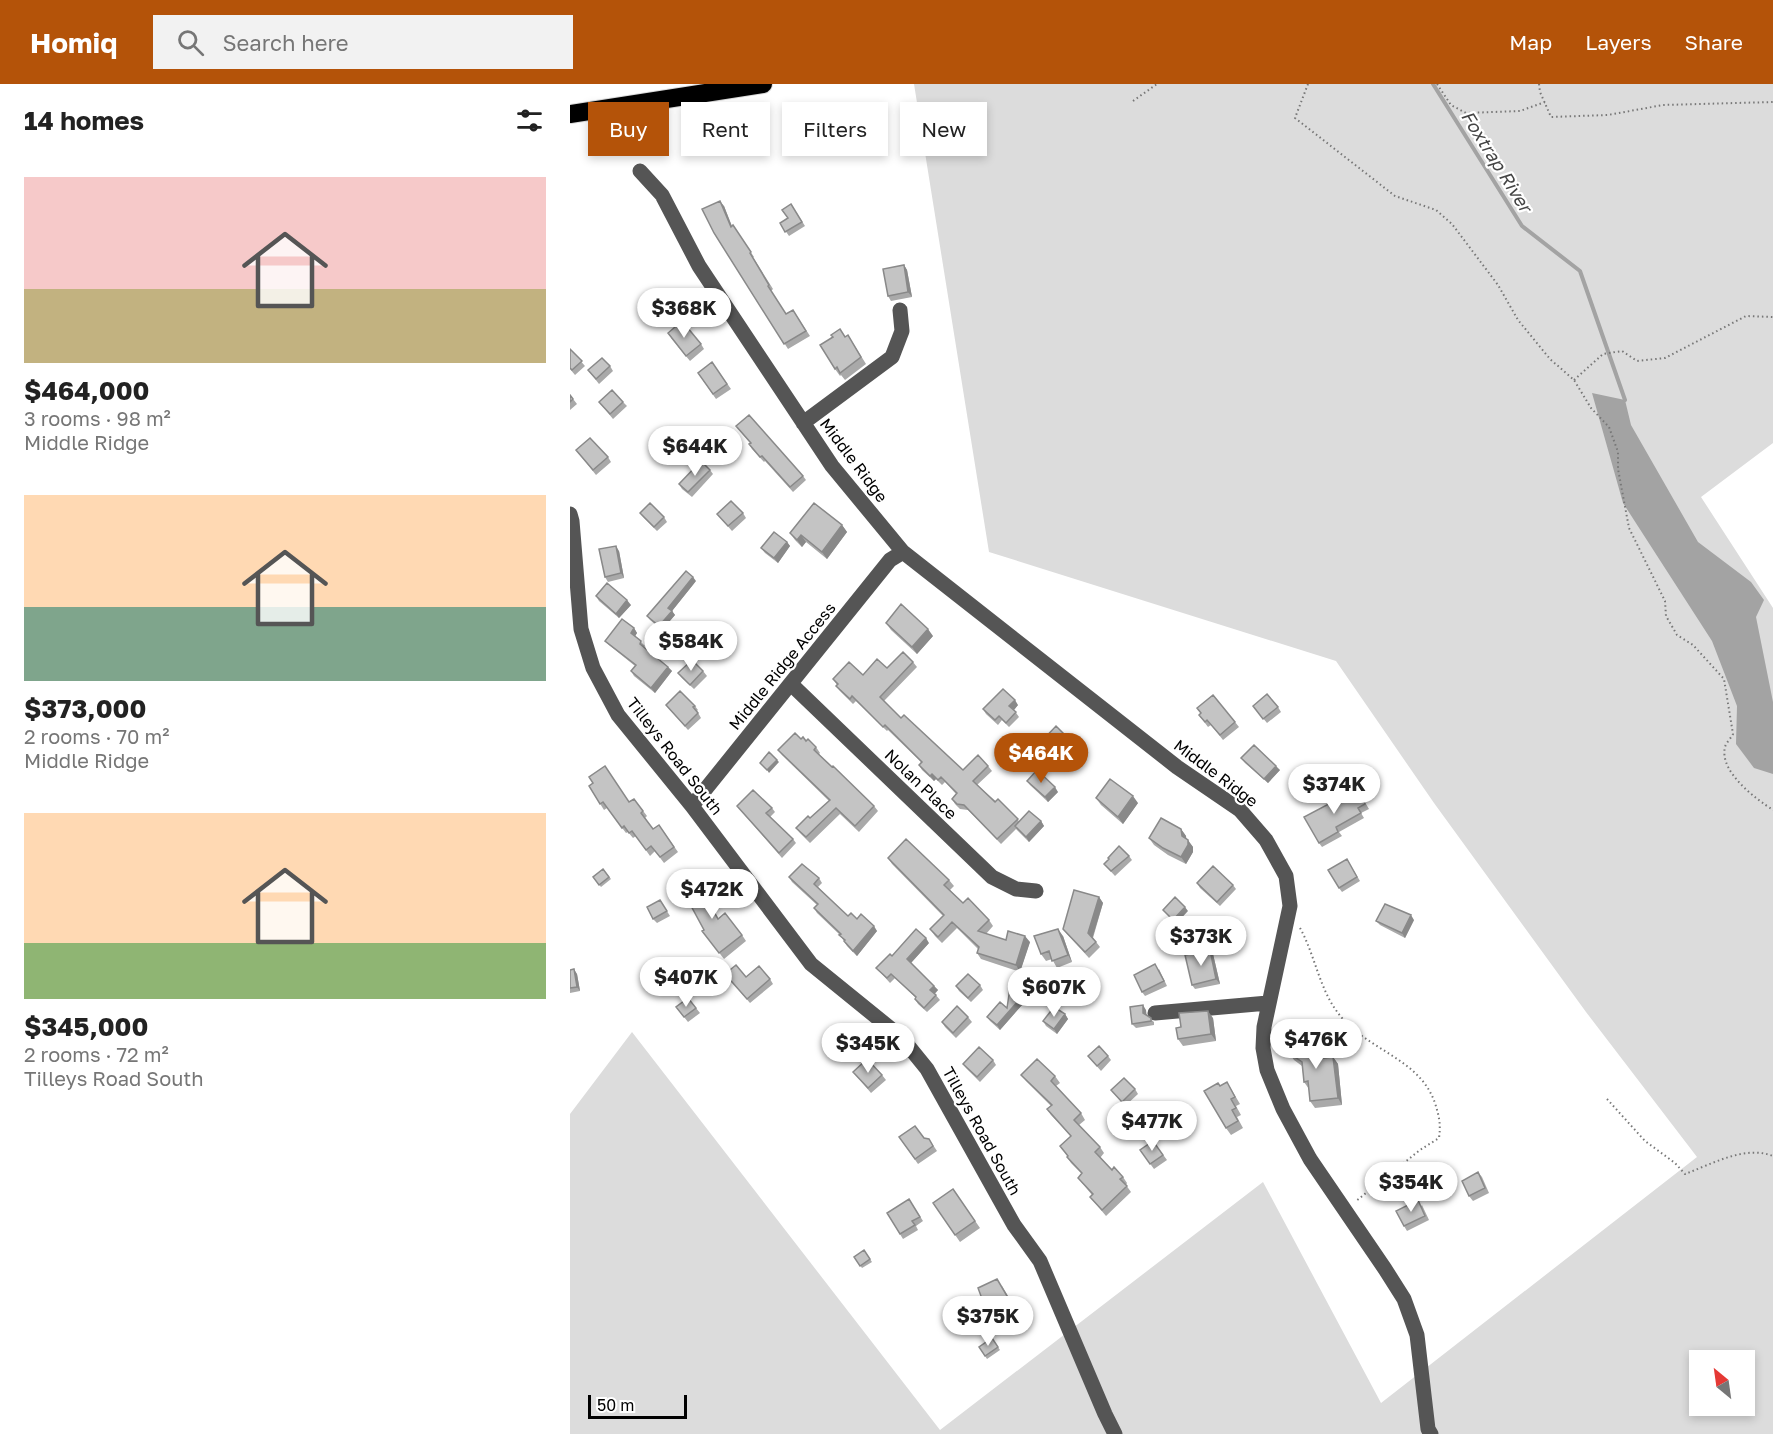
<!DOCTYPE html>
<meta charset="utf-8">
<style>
:root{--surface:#fff;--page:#f2f2f2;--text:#222;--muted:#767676;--accent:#b45309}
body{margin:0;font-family:"Golos Text",sans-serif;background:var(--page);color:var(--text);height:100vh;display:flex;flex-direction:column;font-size:22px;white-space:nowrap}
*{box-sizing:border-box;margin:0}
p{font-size:20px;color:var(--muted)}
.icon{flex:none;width:33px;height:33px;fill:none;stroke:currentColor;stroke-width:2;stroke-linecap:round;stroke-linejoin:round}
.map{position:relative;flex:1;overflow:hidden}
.sheet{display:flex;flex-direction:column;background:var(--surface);width:570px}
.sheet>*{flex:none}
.guide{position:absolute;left:18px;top:18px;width:570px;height:54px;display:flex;gap:12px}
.needle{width:39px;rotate:331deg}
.buttons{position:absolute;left:1119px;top:1266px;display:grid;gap:12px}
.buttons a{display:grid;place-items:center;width:66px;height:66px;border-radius:0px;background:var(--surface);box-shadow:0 3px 9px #0003;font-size:30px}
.scale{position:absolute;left:18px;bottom:15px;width:99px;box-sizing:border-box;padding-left:6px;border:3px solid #000;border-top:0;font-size:16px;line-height:21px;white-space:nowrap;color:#000;-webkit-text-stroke:4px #fff;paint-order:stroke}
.price{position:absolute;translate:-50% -51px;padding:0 14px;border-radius:21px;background:#fff;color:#222;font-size:20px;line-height:39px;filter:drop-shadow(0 2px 3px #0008)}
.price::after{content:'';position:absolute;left:50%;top:36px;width:18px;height:14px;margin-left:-9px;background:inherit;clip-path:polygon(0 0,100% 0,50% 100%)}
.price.selected{background:var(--accent);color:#fff}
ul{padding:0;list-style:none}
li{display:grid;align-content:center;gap:12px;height:318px;padding:0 24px}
li span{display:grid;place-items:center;height:186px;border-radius:0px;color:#555}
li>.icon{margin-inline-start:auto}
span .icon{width:108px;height:108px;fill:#fffc;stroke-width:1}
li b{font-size:26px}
h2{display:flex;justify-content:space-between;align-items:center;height:72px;padding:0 24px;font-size:26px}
.pill{padding:0 21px;border-radius:0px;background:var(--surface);box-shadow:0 3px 9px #0003;font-size:21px;line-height:54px}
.pill.selected{background:var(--accent);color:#fff}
header{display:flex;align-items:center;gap:36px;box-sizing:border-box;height:84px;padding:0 30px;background:var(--accent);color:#fff}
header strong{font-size:28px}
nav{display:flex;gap:33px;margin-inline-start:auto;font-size:21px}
.search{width:420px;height:54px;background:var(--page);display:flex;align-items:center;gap:15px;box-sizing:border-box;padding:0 21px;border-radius:0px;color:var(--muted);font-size:22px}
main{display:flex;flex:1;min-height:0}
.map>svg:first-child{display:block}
.green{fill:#dcdcdc;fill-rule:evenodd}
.water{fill:#a3a3a3}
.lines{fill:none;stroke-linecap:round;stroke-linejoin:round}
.stream{stroke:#a3a3a3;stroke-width:4}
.highway-casing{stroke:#dbdbdb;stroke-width:20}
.path{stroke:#777;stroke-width:2;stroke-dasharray:1.5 3;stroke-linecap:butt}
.minor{stroke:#555;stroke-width:15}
.highway{stroke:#000;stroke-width:18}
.wall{fill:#a9a9a9}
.shaded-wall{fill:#898989}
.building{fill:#c4c4c4;stroke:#898989;stroke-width:1.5}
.labels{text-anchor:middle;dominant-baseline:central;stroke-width:4.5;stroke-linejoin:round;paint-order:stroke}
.street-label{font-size:16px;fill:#000;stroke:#fff}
.water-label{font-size:18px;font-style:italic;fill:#444;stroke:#fff}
</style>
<header>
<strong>Homiq</strong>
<div class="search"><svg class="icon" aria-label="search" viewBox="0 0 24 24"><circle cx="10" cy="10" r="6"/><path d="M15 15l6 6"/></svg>Search here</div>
<nav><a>Map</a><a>Layers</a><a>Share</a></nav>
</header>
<main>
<section class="sheet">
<h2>14 homes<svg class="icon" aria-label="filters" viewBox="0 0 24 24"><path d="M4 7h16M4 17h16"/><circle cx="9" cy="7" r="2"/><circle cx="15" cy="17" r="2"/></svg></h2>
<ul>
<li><span style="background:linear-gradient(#f6c9c9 60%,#c2b280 0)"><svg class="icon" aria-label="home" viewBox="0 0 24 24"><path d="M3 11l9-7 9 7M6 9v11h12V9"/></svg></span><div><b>$464,000</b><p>3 rooms · 98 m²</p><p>Middle Ridge</p></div></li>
<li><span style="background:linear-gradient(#ffd9b3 60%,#7fa58c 0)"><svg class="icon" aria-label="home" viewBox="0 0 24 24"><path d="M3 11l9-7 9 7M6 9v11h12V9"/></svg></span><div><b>$373,000</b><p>2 rooms · 70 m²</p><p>Middle Ridge</p></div></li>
<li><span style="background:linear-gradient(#ffd9b3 70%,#8fb573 0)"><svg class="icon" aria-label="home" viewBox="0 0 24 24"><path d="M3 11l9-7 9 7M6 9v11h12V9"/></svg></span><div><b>$345,000</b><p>2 rooms · 72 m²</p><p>Tilleys Road South</p></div></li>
</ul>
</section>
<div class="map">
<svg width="1203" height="1350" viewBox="0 0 1203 1350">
<rect width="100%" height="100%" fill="#fff"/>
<path class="green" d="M344,0H1203V359L1131,413L1203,524V1350H0V1030L62,948L370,1346L693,1098L811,1319L1127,1073L1016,928L864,719L766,577L419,468ZM1130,1276H1174V1322H1130Z"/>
<path class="water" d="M1022,309L1055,316L1061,341L1128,458L1181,498L1194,516L1186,533L1203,618V690L1184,684L1166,660L1167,622L1142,557L1053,419Z"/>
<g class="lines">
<path class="stream" d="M863,0L952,142L1010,187L1055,316"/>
<defs>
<path id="highway" d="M0,30L193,0"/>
</defs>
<use href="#highway" class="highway-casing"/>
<path class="path" d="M738,0L725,34L825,112L866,126L882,140L928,201L948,236L980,275L1004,296L1021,324L1039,343L1048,368V385L1059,444L1095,517L1096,532L1107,551L1123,561L1154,595L1163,650C1161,654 1156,659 1155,663C1149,688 1186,715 1203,726
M867,0L881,21L896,29L950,27L975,18
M969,0L970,8L981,33L1038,31L1093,21L1203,18
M563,17L587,0
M1004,296L1033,270L1052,267L1067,277L1095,274L1176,232L1203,233
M730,844C745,871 749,904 768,929C795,966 849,973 865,1019C869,1032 871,1040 869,1054L850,1066L786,1117
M1037,1015L1075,1057L1105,1079L1115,1090C1142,1080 1175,1061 1203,1072"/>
<path class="minor" d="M70,87L92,111L129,182L262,382L333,468L607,683L670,726L696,756L716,792L720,822L694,943L693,964L697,986L713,1025L740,1075L815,1185L834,1215L847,1251L858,1345L861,1350
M233,339L322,273L332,247L330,226
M0,430L2,437L11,545L23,584L48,631L122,722L241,880L331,953L357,985L444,1141L470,1177L535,1330L545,1350
M221,600L422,793L446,805L466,807
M122,722L320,476L333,468
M585,929L698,919"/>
<use href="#highway" class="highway"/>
</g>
<path class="wall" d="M221,120L235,142L219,152L210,139L218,134Z
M154,122L162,142L163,141L184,173H183L203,205L201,207L216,230L223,226L240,252L218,265L144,149Z
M334,181L337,186L342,213L321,217L318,212Z
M278,251L296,280L275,296L271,291L270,292L265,285L275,253Z
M101,254L131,260L134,265L120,277Z
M0,265L15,282L5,291L0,285Z
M142,278L161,305L146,315L128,289Z
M40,282L43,287L29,300L18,286Z
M0,311L7,320L0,326Z
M29,318H53L57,322L43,335Z
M166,342L233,392L236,396L223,408L195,377L194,378L182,365L179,360L180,359Z
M6,366L38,373L41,378L26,391Z
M140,386L143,390L122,413L112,405L109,400Z
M70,429L94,433L97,438L87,447L73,433Z
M173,429L176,434L162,447L147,430Z
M272,441L277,448L257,475L236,458L232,463L225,456L220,449Z
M217,458L220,462L208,479L195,469L191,464Z
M49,467L54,494L38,498L35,493Z
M126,497L102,527L105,531L92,546L80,536L77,532Z
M26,512L61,521L49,534L29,517Z
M316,539L363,552L347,570L321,546Z
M64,544L67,549L65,552L75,562L74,563L98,583L102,587L85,609L64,592L61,587L65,582L39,561L35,557Z
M343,578L347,583L314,617L331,634L393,686L418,682L422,687L407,701L449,737H471L474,742L459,758L446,745L431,760L398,726L390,725L385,720L382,715L386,710L375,698L372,701L366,695L364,697L352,686L349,681L351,678L318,646L317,647L286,617L283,620L270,607L266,602L267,601L263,595L293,591L317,584Z
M133,587L137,592L124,605L112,594L108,589Z
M96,621L125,622L128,626L127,627L131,634L118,646Z
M448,621L444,626L449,633L439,643L432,636L428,641L416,630L413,625Z
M683,622L708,623L711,628L697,639Z
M627,624L665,638L669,643L653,656L641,641L638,643L629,631L631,629Z
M497,653L506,658L509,663L490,682L472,665L469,660Z
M231,655L236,657L246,663L250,669L249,670L304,722L308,727L289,748L270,730L240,759L230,749L226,744L240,734L259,717L212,671L208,666Z
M671,674L710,686L698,699L675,679Z
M457,697L488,708L478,718L460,701Z
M19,702L59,718L64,715L77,732L75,734L83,745L89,741L108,768L94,779L85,767L80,772L66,752L63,754L58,748L56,749L37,724L34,726Z
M787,705L799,725L791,729L794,734L769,748L772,752L752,763L749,759Z
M526,714L568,719L553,740L531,721Z
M167,722L202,724L205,728L200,733L223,755L226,759L212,774Z
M611,745L616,752V755L623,763V768L616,780L598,771L584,761L579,754Z
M559,772L562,776L545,792L534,780Z
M318,774L379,796L384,802L380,806L393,819L419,836L423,842L416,850L436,856L460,858L450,888L411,875L407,869L408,865L387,844L372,859L365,852L360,845L373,832L322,780Z
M777,775L790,797L772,808L769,804Z
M33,785L41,795L31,803L23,793Z
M219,793L249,794L252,799L248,803L278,832L287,835L307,847L287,872L277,862L270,851L247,829L244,824L247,821L222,798Z
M627,799L663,801L666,805L650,822L630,804Z
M132,805L148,835L172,851L176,857L154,875L137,853L134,846Z
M529,813L533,819L523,854L530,863L519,874L497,850L493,845Z
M90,816L100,832L87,839L83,835Z
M844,836L835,854L810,841L806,837Z
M493,852L502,878L487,884L482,875L476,877L471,870Z
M359,859L341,879L368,906L365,910L370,916L357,928L348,920L345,915L346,914L325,894L320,899L310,888L306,884L322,872Z
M640,866L643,870L650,900L625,905L622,901Z
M118,875L129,892L114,903L103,886Z
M589,885L597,902L575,912L572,908Z
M0,886L7,890L10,907L0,909Z
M155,890L200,895L203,900L180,919Z
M479,897L482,902V921H452L430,946L420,937L417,933L437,924Z
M410,901L413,906L401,918L389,907L386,902Z
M118,914L130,929L118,938L106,923Z
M576,926V931L584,938V941L566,944L562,940Z
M495,930L498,935L487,950L476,942L473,937Z
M398,933L402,938L386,954L375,943L372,938Z
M643,934L646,957L613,962L608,955L611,943Z
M719,969L758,972V974L763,973L768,980L772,1021L745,1024L740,1017L739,1005L734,998L732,982L724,976Z
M518,972H538L541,976L531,987Z
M423,976L426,981L410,998L396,984L393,980Z
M283,988L312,991L316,996L301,1009Z
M451,991L485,992L490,999L486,1002L511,1029L515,1036L509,1041L530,1063L534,1069L530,1074L542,1086L553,1093L557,1099L556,1101L561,1108L536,1132L520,1113L522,1111L508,1094L512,1090L501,1079L497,1073L498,1072L490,1062L501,1052L481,1031L477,1025L481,1022L456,997Z
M657,998L670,1020L666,1022L671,1031L667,1033L673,1044L661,1051L656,1044L650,1002Z
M565,1005L568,1010L555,1022L541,1006Z
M329,1053L359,1055L367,1067L348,1080Z
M583,1057L597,1076L584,1085L570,1066Z
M908,1088L912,1093L919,1109L903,1117L899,1112Z
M383,1105L410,1144L390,1158L363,1119Z
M339,1115L353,1137L346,1142L348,1146L333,1155L317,1129Z
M852,1121L859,1136L837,1147L834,1142Z
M294,1166L302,1178L292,1184L284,1173Z
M432,1202L445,1224L418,1236L413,1229Z
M422,1254L430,1266L417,1275L409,1263Z"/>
<path class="shaded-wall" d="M150,117L154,122L164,148L161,143Z
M334,181L337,186L342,213L338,208Z
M272,441L277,448L257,475L252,468Z
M231,451L236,458L232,463L227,456Z
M217,458L220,462L208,479L204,474Z
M46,462L49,467L54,494L51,489Z
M123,493L126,497L102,527L105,531L92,546L89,542L98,524Z
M57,516L61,521L49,534L46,530Z
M64,544L67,549L64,554L61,549Z
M358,545L363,552L347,570L342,563Z
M98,583L102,587L85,609L81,604Z
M445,616L448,621L443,627L439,622Z
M207,676L209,678L199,689L197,686Z
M706,682L710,686L698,699L694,695Z
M362,690L366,695L364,697L360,692Z
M485,703L488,708L478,718L475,713Z
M563,712L568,719L553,740L548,733Z
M471,737L474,742L459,758L456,753Z
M611,745L616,752L617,759L612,752Z
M618,756L623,763V768L616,780L611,773Z
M128,799L132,805L152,841L148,835Z
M529,813L533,819L522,855L518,849Z
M615,823L618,827L606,840L603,836Z
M841,831L844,836L835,854L832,849Z
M304,842L307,847L287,872L283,867Z
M488,845L493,852L502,878L498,871Z
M455,852L460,858L450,888L446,881Z
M356,854L359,859L340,880L337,875Z
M640,866L643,870L650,900L646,895Z
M4,885L7,890L10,907L7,903Z
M479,897L482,902V921L478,916Z
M364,902L368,906L364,910L360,906Z
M449,916L452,921L430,946L427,941Z
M573,921L576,926L577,934L573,929Z
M638,927L643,934L646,957L641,950Z
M495,930L498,935L487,950L484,945Z
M753,965L758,972L759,981L754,974Z
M763,973L768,980L772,1021L768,1014Z"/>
<path class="building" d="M150,117L161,143L163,141L181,168L180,169L199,201L198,202L216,230L223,226L236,247L214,260L144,149L132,125Z
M221,120L232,138L215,148L210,139L218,134L212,126Z
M334,181L338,208L318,212L313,185Z
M112,237L131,260L116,272L98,249Z
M270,245L275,253L278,251L291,273L270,289L267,283L265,285L250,261L263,253L261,251Z
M0,265L12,277L2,286L0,284Z
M32,274L40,282L26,295L18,286Z
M142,278L157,300L143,310L128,289Z
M42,306L53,318L40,330L29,318Z
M0,311L3,315L0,318Z
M179,331L233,392L220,403L192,372L190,373L179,360L181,359L166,342Z
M20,354L38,373L23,386L6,366Z
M131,377L140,386L118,408L109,400Z
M161,417L173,429L158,442L147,430Z
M80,419L94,433L84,443L70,429Z
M244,419L272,441L252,468L231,451L227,456L220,449Z
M204,448L217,458L204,474L191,464Z
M46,462L51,489L35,493L29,465Z
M116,487L123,493L98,524L102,527L89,542L77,532Z
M37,499L57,516L46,530L26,512Z
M331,520L358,545L342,563L316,539Z
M52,535L64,544L61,549L71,557L70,560L98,583L81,604L61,587L66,581L35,557Z
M333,568L343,578L310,613L331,634L334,631L393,686L408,671L418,682L403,697L425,718L428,715L448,735L427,755L394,721L387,720L382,715L387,709L371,693L368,696L362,690L360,692L349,681L352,678L315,641L313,643L282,612L280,615L266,602L268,600L263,595L279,578L293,591L307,575L317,584Z
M122,576L133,587L120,601L108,589Z
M433,605L445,616L439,622L446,628L436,639L429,632L425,636L413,625Z
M110,607L125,622L123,623L128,629L115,642L96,621Z
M697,610L708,623L693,635L683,622Z
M643,611L665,638L650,651L637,636L635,638L629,631L631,629L627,624Z
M486,642L497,653L498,651L506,658L487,678L469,660Z
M225,649L231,655L233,653L236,657L238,655L246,663L244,666L262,683L263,682L304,722L285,742L266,724L236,753L226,744L238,732L240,734L260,716L208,666Z
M684,661L706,682L694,695L671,674Z
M199,668L207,676L197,686L190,679Z
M35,682L59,718L64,715L73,727L71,729L83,745L89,741L104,763L90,773L81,762L76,766L62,747L59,749L54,742L52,744L33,718L30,720L19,702L23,699L19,693Z
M467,686L485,703L475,713L457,697Z
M540,695L563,712L548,733L526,714Z
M787,705L795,720L788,724L791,729L766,743L768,748L749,759L734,733Z
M183,706L202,724L196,729L223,755L209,769L167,722Z
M459,727L471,737L456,753L445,742Z
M591,734L611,745L612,752L618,756V761L611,773L593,764L579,754Z
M336,755L379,796L374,801L393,819L398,814L419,836L408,847L436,856L438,847L455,852L446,881L407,869L409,863L382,838L368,853L360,845L374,831L318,774Z
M549,762L559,772L541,787L534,780L539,775L538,774Z
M777,775L787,793L769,804L758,786Z
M232,780L249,794L244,800L278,832L281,829L287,835L291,830L304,842L283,867L274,857L275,856L269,851L271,850L244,824L248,820L219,793Z
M643,782L663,801L647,818L627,799Z
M33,785L39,793L29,801L23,793Z
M128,799L148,835L155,829L172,851L149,869L132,847L134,846L113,807Z
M504,806L529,813L518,849L526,858L515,868L493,845Z
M605,813L615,823L603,836L593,826Z
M90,816L97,827L83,835L77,823Z
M815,820L841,831L832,849L806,837Z
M346,845L356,854L337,875L364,902L360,906L366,911L354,924L345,915L346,913L321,890L317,894L306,884L320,870L322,872Z
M488,845L498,871L482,877L479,867L471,870L464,852Z
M640,866L646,895L622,901L615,871Z
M118,875L126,888L111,898L103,886Z
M585,880L594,897L572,908L564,891Z
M166,881L176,893L189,882L200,895L177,915L155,890Z
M4,885L7,903L0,904V886Z
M398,890L410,901L398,914L386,902Z
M441,897H479L478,916H449L427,941L417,933L430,918L437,924Z
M118,914L126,924L114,933L106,923Z
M573,921V929L581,934V937L562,940L560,923Z
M387,922L398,933L383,949L372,938Z
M484,923L495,930L484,945L473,937Z
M638,927L641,950L608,955L606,944L611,943L609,929Z
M731,952L748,964L753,965L754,974L763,973L768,1014L740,1017L738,997L734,998L732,978L719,969Z
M529,962L538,972L527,982L518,972Z
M409,963L423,976L407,993L393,980Z
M297,975L312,991L298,1004L283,988Z
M467,975L485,992L481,997L511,1029L504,1036L530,1063L525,1068L542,1086L544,1083L553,1093L550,1095L557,1102L532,1126L520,1113L523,1110L508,1094L512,1089L497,1073L498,1072L490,1062L501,1052L477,1025L482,1021L451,991Z
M554,994L565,1005L552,1018L541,1006Z
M657,998L665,1013L661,1015L666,1024L662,1026L668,1037L656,1044L634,1007L648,999L650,1002Z
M345,1042L354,1054L359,1055L363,1062L345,1075L329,1053Z
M583,1057L593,1071L580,1080L570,1066Z
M908,1088L915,1104L899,1112L892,1097Z
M383,1105L405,1137L385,1151L363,1119Z
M339,1115L350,1133L342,1137L345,1141L330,1150L317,1129Z
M848,1116L855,1132L834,1142L826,1127Z
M294,1166L300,1175L290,1182L284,1173Z
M427,1195L440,1217L413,1229L406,1214L411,1212L408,1204Z
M422,1254L428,1263L415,1272L409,1263Z"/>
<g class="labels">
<g class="street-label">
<text transform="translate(284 376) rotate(53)">Middle Ridge</text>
<text transform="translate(212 582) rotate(-51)">Middle Ridge Access</text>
<text transform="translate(105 672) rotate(52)">Tilleys Road South</text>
<text transform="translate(646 689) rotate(37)">Middle Ridge</text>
<text transform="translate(351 700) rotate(44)">Nolan Place</text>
<text transform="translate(412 1047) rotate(61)">Tilleys Road South</text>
</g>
<g class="water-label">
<text transform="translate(927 77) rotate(58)">Foxtrap River</text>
</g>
</g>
</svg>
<div class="buttons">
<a><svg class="needle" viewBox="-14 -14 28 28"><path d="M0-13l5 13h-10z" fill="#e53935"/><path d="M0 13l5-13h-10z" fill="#767676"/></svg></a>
</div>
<div class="scale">50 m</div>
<b class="price" style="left:114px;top:255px">$368K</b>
<b class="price" style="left:125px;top:393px">$644K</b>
<b class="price" style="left:121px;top:588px">$584K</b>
<b class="price selected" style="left:471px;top:700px">$464K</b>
<b class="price" style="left:764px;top:731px">$374K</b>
<b class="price" style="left:142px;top:836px">$472K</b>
<b class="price" style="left:631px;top:883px">$373K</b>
<b class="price" style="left:116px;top:924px">$407K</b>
<b class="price" style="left:484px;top:934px">$607K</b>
<b class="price" style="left:746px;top:986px">$476K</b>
<b class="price" style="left:298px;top:990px">$345K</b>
<b class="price" style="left:582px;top:1068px">$477K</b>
<b class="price" style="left:841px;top:1129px">$354K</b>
<b class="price" style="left:418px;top:1263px">$375K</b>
<div class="guide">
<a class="pill selected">Buy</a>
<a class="pill">Rent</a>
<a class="pill">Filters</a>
<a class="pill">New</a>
</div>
</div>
</main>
